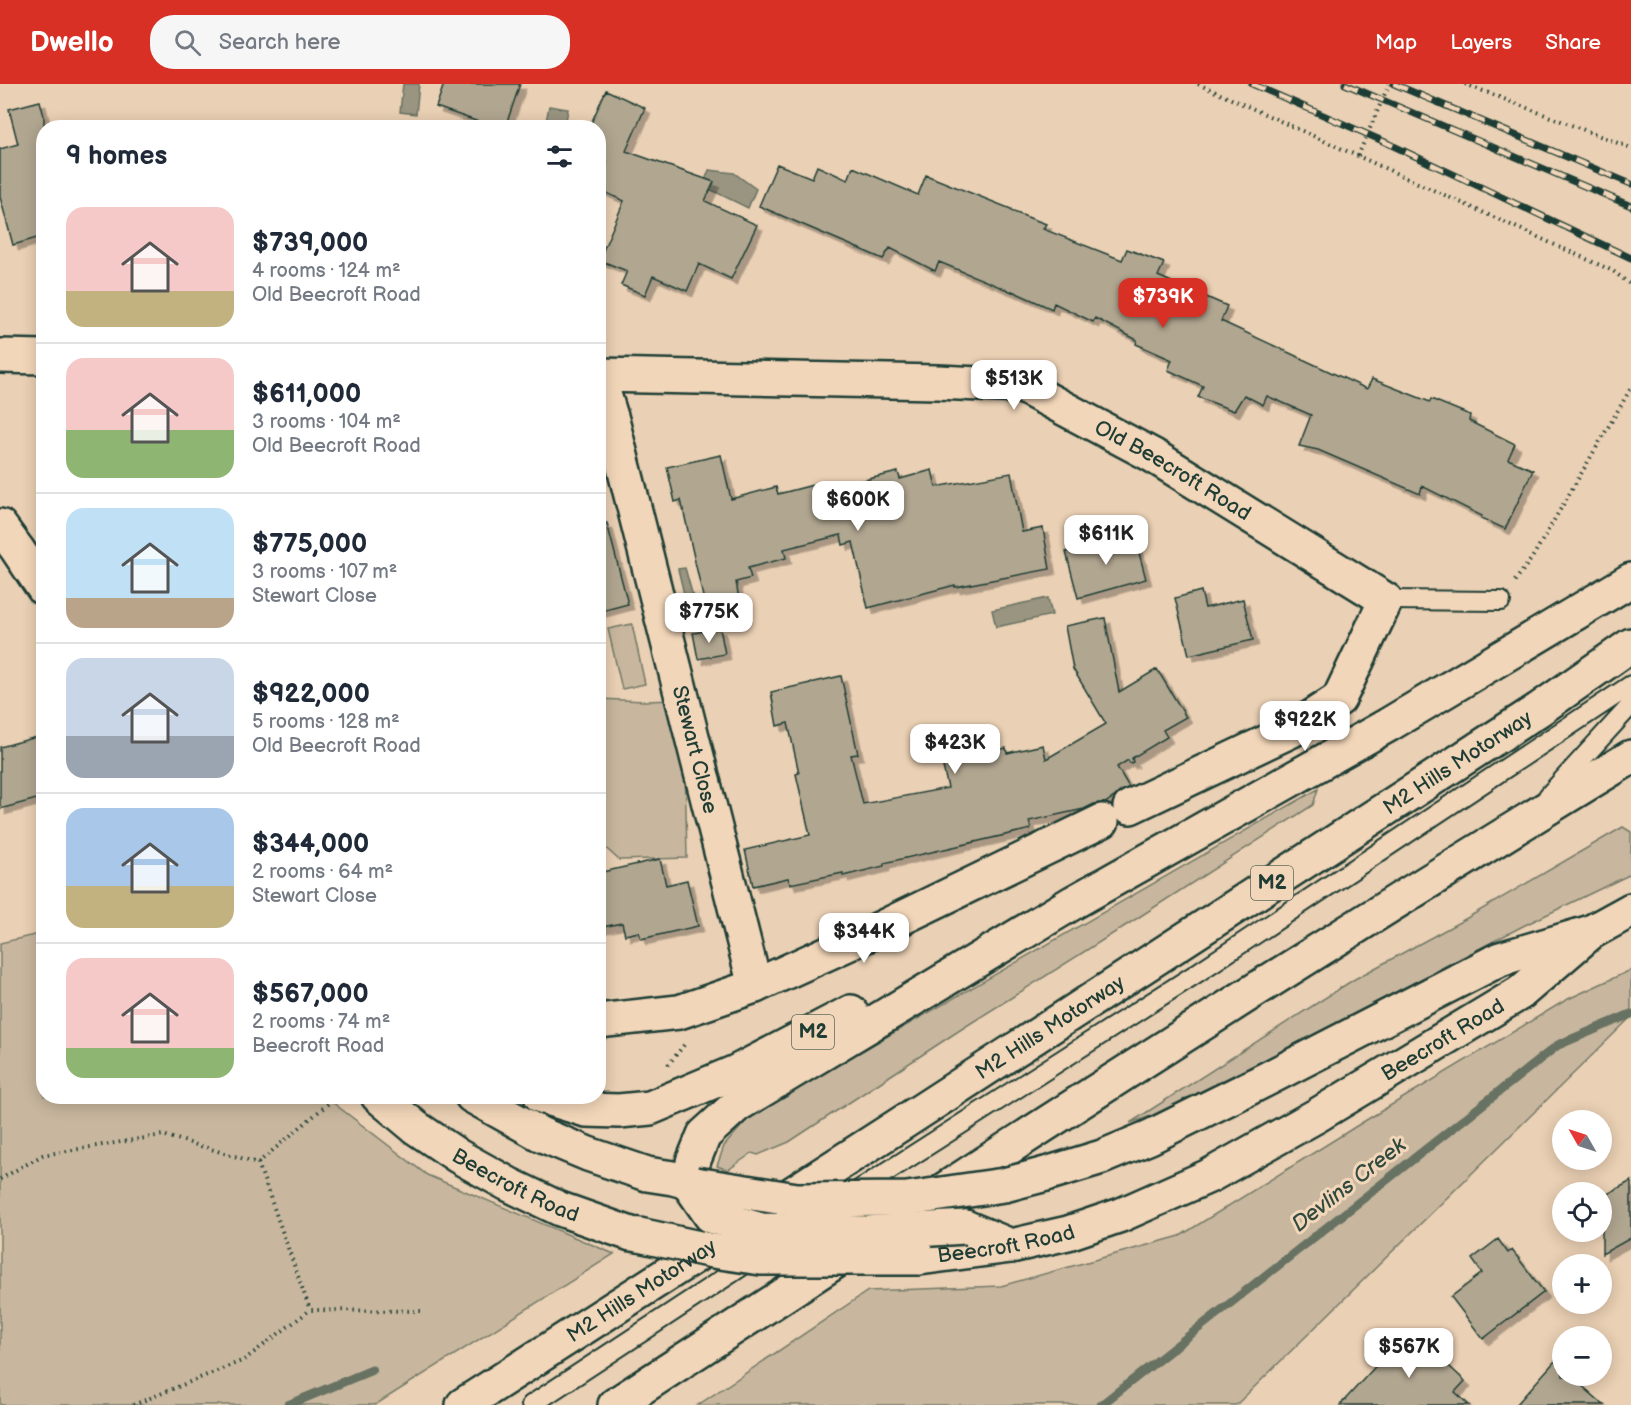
<!DOCTYPE html>
<meta charset="utf-8">
<style>
:root{--surface:#fff;--page:#f6f6f7;--text:#1f2937;--muted:#747a83;--line:#e0e1e3;--accent:#d93025}
body{margin:0;font-family:"Balsamiq Sans",sans-serif;background:var(--page);color:var(--text);height:100vh;display:flex;flex-direction:column;font-size:22px;white-space:nowrap}
*{box-sizing:border-box;margin:0}
p{font-size:20px;color:var(--muted)}
.icon{flex:none;width:33px;height:33px;fill:none;stroke:currentColor;stroke-width:2;stroke-linecap:round;stroke-linejoin:round}
.map{position:relative;flex:1;overflow:hidden}
.details{position:absolute;left:36px;top:36px;width:570px;height:984px;display:flex;flex-direction:column;background:var(--surface);border-radius:24px;box-shadow:0 3px 15px #0003}
.details>*{flex:none}
.needle{width:39px;rotate:309deg}
.buttons{position:absolute;left:1552px;top:1026px;display:grid;gap:12px}
.buttons a{display:grid;place-items:center;width:60px;height:60px;border-radius:50%;background:var(--surface);box-shadow:0 3px 15px #0003;font-size:30px}
.price{position:absolute;translate:-50% -51px;padding:0 14px;border-radius:12px;background:#fff;color:#222;font-size:20px;line-height:39px;filter:drop-shadow(0 2px 3px #0008)}
.price::after{content:'';position:absolute;left:50%;top:36px;width:18px;height:14px;margin-left:-9px;background:inherit;clip-path:polygon(0 0,100% 0,50% 100%)}
.price.current{background:var(--accent);color:#fff}
ul{padding:0;list-style:none}
li{display:flex;align-items:center;gap:18px;height:150px;padding:0 30px}
li+li{border-top:2px solid var(--line)}
li span{display:grid;place-items:center;flex:none;width:168px;height:120px;border-radius:18px;color:#555}
li>.icon{margin-inline-start:auto}
span .icon{width:72px;height:72px;fill:#fffc;stroke-width:1}
li b{font-size:26px}
h2{display:flex;justify-content:space-between;align-items:center;height:72px;padding:0 30px;font-size:26px}
header{display:flex;align-items:center;gap:36px;box-sizing:border-box;height:84px;padding:0 30px;background:var(--accent);color:#fff}
header strong{font-size:28px}
nav{display:flex;gap:33px;margin-inline-start:auto;font-size:21px}
.search{width:420px;height:54px;background:var(--page);display:flex;align-items:center;gap:15px;box-sizing:border-box;padding:0 21px;border-radius:24px;color:var(--muted);font-size:22px}
.map>svg:first-child{display:block}
.green{fill:#c8b79e;stroke:#747a69;stroke-width:1.5}
.water{fill:#999581;stroke:#687262;stroke-width:1.5}
.lines{fill:none;stroke-linecap:round;stroke-linejoin:round}
.stream{stroke:#687262;stroke-width:9}
.building{fill:#b1a690;stroke:#1f3d34;stroke-width:1.5;filter:url(#shadow)}
.service-casing{stroke:#1f3d34;stroke-width:22}
.minor-casing{stroke:#1f3d34;stroke-width:38}
.primary-casing{stroke:#1f3d34;stroke-width:38}
.motorway-casing{stroke:#1f3d34;stroke-width:38}
.path{stroke:#1f3d34;stroke-width:4;stroke-dasharray:1.5 4.5;stroke-linecap:butt}
.service{stroke:#f2d6b9;stroke-width:18}
.minor{stroke:#f2d6b9;stroke-width:33}
.primary{stroke:#f2d6b9;stroke-width:33}
.motorway{stroke:#f2d6b9;stroke-width:33}
.rail-casing{stroke:#1f3d34;stroke-width:7}
.rail{stroke:#f2d6b9;stroke-width:4.5;stroke-dasharray:14;stroke-linecap:butt}
.primary-bridge-casing{stroke:#1f3d34;stroke-width:38;stroke-linecap:butt}
.motorway-bridge-casing{stroke:#1f3d34;stroke-width:38;stroke-linecap:butt}
.primary-bridge{stroke:#f2d6b9;stroke-width:33}
.motorway-bridge{stroke:#f2d6b9;stroke-width:33}
.labels{text-anchor:middle;dominant-baseline:central;stroke-width:6;stroke-linejoin:round;paint-order:stroke}
.shield{fill:#f2d6b9;stroke:#5e6b5c;stroke-width:1.5}
.shield-label{font-size:20px;font-weight:bold;fill:#1f3d34}
.street-label{font-size:21px;fill:#1f3d34;stroke:#f2d6b9}
.water-label{font-size:22px;font-style:italic;fill:#314a40;stroke:#f2d6b9}
</style>
<header>
<strong>Dwello</strong>
<div class="search"><svg class="icon" aria-label="search" viewBox="0 0 24 24"><circle cx="10" cy="10" r="6"/><path d="M15 15l6 6"/></svg>Search here</div>
<nav><a>Map</a><a>Layers</a><a>Share</a></nav>
</header>
<div class="map">
<svg width="1631" height="1321" viewBox="0 0 1631 1321">
<defs>
<filter id="shadow"><feDropShadow dx="5.5" dy="5.5" stdDeviation="0" flood-color="#0004"/></filter>
</defs>
<rect width="100%" height="100%" fill="#ead0b4"/>
<filter id="ink" filterUnits="userSpaceOnUse"><feTurbulence type="fractalNoise" baseFrequency=".0167" numOctaves="2"/><feDisplacementMap in="SourceGraphic" scale="12" xChannelSelector="R" yChannelSelector="G"/><feConvolveMatrix kernelMatrix="1 2 1 2 8 2 1 2 1" color-interpolation-filters="sRGB"/></filter>
<g filter="url(#ink)">
<path class="green" d="M632,540L645,600L622,605L608,545Z
M599,615L645,617L676,616L685,683L687,774L619,776L599,758Z
M1318,705L1313,721L1136,835L960,946L789,1058L758,1071L752,1069L728,1086L717,1082L724,1062L747,1036L787,1010Z
M1623,743L1631,748V790L1523,842L1264,976L1151,1032L1130,1039L1353,896L1467,834Z
M43,849L44,1012L326,1013L332,1018L427,1091L614,1170L375,1321H0V859Z
M1631,886V933L1236,1321H698L868,1207L1001,1202L1180,1152L1363,1038L1566,916Z"/>
<path class="water" d="M403,0H419L416,30L400,28Z
M549,22L568,25L565,43H545Z
M709,86L734,89L756,105L748,124L703,102Z
M685,484L692,509L695,514L702,520L707,542L692,544L678,485Z
M1048,514L1052,531L996,543L992,526Z"/>
<g class="lines">
<path class="stream" d="M288,1321L372,1286
M1101,1321L1558,961L1631,930"/>
</g>
<path class="building" d="M444,0H520L505,44H496L436,23Z
M606,6L645,24L626,67L714,98L705,117L757,141L731,195L699,180L687,207L653,192L645,211L621,201L627,187L599,176L624,117L598,105V98L607,79L598,75V44H589Z
M40,17L44,32V152L13,161L0,113V65L18,60L9,25Z
M777,80L812,94L817,82L848,96L853,83L918,111L926,91L1011,125V127L1046,140L1043,145L1122,176L1127,165L1164,179L1158,192L1227,222L1221,237L1367,305L1372,295L1430,318L1431,315L1470,331L1469,337L1515,360L1508,375L1533,386L1505,445L1481,434L1482,432L1422,402L1420,410L1318,366L1299,362L1311,331L1267,312L1263,321L1244,311L1234,327L1198,313L1203,302L1168,286L1172,276L1136,260L1137,256L1095,234L1093,238L1054,219L1052,225L1012,207V208L939,178L935,187L890,164L883,175L759,122Z
M721,371L731,415L776,403L778,410L817,400L819,407L898,388L900,395L932,386L936,403L1011,389L1022,448L1043,444L1050,485L955,503V501L868,524L853,458L843,461L841,451L784,465L786,474L748,484L751,494L736,498L742,532L709,539L681,416L675,418L667,383Z
M607,439L628,520L598,528V440Z
M1134,450L1146,495L1078,514L1066,468Z
M1201,507L1205,524L1243,515L1253,556L1189,571L1175,514Z
M1105,534L1119,608L1157,585L1186,633L1163,646L1167,653L1132,674L1133,678L1130,679L1128,676L1117,683L1129,703L1105,719L1094,720L1084,725L1029,737L1031,745L884,779V782L843,792V789L790,800L788,794L753,802L745,766L810,751L796,690L799,689L788,639L777,642L771,608L841,592L858,670L851,671L863,720L948,704L936,653L961,646L968,673L1006,664L1007,669L1043,661L1046,675L1106,640L1073,585L1065,542Z
M720,544L725,570L698,575L693,549Z
M44,651V713L0,725V663Z
M660,775L666,801L687,796L698,842L641,855L639,848L625,851L622,839L598,844V789Z
M1631,1097V1154L1602,1170V1113Z
M1498,1155L1508,1169L1512,1166L1544,1208L1483,1255L1451,1213L1482,1189L1472,1175Z
M1405,1250L1417,1262L1422,1257L1465,1297L1455,1308L1469,1321H1340Z
M1555,1277L1563,1284V1292H1571L1604,1321H1516Z"/>
<g class="lines">
<defs>
<path id="service" d="M1386,516L1501,517
M1548,712L1631,621
M849,1112L1194,891L1631,601
M531,1321L753,1175"/>
<g id="minor">
<path d="M0,272L44,273"/>
<path id="s1" d="M598,291L938,298L1022,302L1152,371L1386,516L1339,615L1292,646L1130,723"/>
<path id="s2" d="M598,291L612,336L755,902"/>
<path d="M598,937L679,928L755,902L852,858L1102,737"/>
</g>
<g id="primary">
<path d="M0,442L17,465L44,505"/>
<path id="s3" d="M378,1012L415,1043L458,1072L508,1100L560,1125L631,1150L639,1151"/>
<path d="M472,1012L540,1050L588,1070L647,1090L673,1094L695,1100"/>
<path d="M1046,1090L1102,1073L1150,1053L1251,1003L1500,875L1591,848L1631,826"/>
<path id="s4" d="M919,1174L1011,1162L1068,1149L1121,1131L1209,1092L1316,1032L1520,909L1591,848"/>
</g>
<g id="motorway">
<path d="M541,1012L586,1026L619,1027L650,1024L736,988L851,928"/>
<path d="M691,1103L693,1078L704,1051L737,1021L1074,818L1388,641L1631,496"/>
<path d="M933,1113C1163,963 1396,816 1631,673"/>
<path d="M965,1143L1011,1162"/>
<path id="s5" d="M463,1321L910,1034L1538,626L1631,561"/>
<path d="M615,1321L853,1166"/>
</g>
</defs>
<use href="#service" class="service-casing"/>
<use href="#minor" class="minor-casing"/>
<use href="#primary" class="primary-casing"/>
<use href="#motorway" class="motorway-casing"/>
<path class="path" d="M1198,0L1613,187L1631,201
M1465,0L1631,64
M1358,72L1389,0
M1515,497L1532,474L1631,304
M668,981L684,961
M258,1079L310,1226
M0,1095L43,1071L163,1051L258,1079L337,1012
M133,1321L244,1276L310,1226L423,1227"/>
<use href="#service" class="service"/>
<use href="#minor" class="minor"/>
<use href="#primary" class="primary"/>
<use href="#motorway" class="motorway"/>
<defs>
<path id="rail" d="M1252,0L1385,58L1631,174
M1345,0L1631,122
M1394,0L1631,100"/>
</defs>
<use href="#rail" class="rail-casing"/>
<use href="#rail" class="rail"/>
<defs>
<path id="primary-bridge" d="M695,1100L797,1116L907,1115L1004,1101L1046,1090
M639,1151L713,1167L761,1174H919"/>
<path id="motorway-bridge" d="M691,1103L711,1132L761,1146L867,1149L965,1143"/>
</defs>
<use href="#primary-bridge" class="primary-bridge-casing"/>
<use href="#motorway-bridge" class="motorway-bridge-casing"/>
<use href="#primary-bridge" class="primary-bridge"/>
<use href="#motorway-bridge" class="motorway-bridge"/>
</g>
</g>
<g class="labels">
<g class="shield">
<rect x="1251" y="782" width="42" height="34" rx="4.5"/>
<rect x="792" y="931" width="42" height="34" rx="4.5"/>
</g>
<g class="shield-label">
<text x="1272" y="799">M2</text>
<text x="813" y="948">M2</text>
</g>
<g class="street-label">
<text stroke="none"><textPath href="#s1" startOffset="597">Old Beecroft Road</textPath></text>
<text stroke="none"><textPath href="#s2" startOffset="387">Stewart Close</textPath></text>
<text stroke="none"><textPath href="#s5" startOffset="1184">M2 Hills Motorway</textPath></text>
<text stroke="none"><textPath href="#s5" startOffset="698">M2 Hills Motorway</textPath></text>
<text stroke="none"><textPath href="#s4" startOffset="574">Beecroft Road</textPath></text>
<text stroke="none"><textPath href="#s3" startOffset="165">Beecroft Road</textPath></text>
<text stroke="none"><textPath href="#s4" startOffset="88">Beecroft Road</textPath></text>
<text stroke="none"><textPath href="#s5" startOffset="212">M2 Hills Motorway</textPath></text>
</g>
<g class="water-label">
<text transform="translate(1349 1101) rotate(-38)">Devlins Creek</text>
</g>
</g>
</svg>
<div class="buttons">
<a><svg class="needle" viewBox="-14 -14 28 28"><path d="M0-13l5 13h-10z" fill="#e53935"/><path d="M0 13l5-13h-10z" fill="#747a83"/></svg></a>
<a><svg class="icon" aria-label="locate" viewBox="0 0 24 24"><circle cx="12" cy="12" r="6"/><path d="M12 2v4M12 18v4M2 12h4M18 12h4"/></svg></a>
<a>+</a>
<a>−</a>
</div>
<b class="price current" style="left:1163px;top:245px">$739K</b>
<b class="price" style="left:1014px;top:327px">$513K</b>
<b class="price" style="left:858px;top:448px">$600K</b>
<b class="price" style="left:1106px;top:482px">$611K</b>
<b class="price" style="left:709px;top:560px">$775K</b>
<b class="price" style="left:1305px;top:668px">$922K</b>
<b class="price" style="left:955px;top:691px">$423K</b>
<b class="price" style="left:864px;top:880px">$344K</b>
<b class="price" style="left:1409px;top:1295px">$567K</b>
<section class="details">
<h2>9 homes<svg class="icon" aria-label="filters" viewBox="0 0 24 24"><path d="M4 7h16M4 17h16"/><circle cx="9" cy="7" r="2"/><circle cx="15" cy="17" r="2"/></svg></h2>
<ul>
<li><span style="background:linear-gradient(#f6c9c9 70%,#c2b280 0)"><svg class="icon" aria-label="home" viewBox="0 0 24 24"><path d="M3 11l9-7 9 7M6 9v11h12V9"/></svg></span><div><b>$739,000</b><p>4 rooms · 124 m²</p><p>Old Beecroft Road</p></div></li>
<li><span style="background:linear-gradient(#f6c9c9 60%,#8fb573 0)"><svg class="icon" aria-label="home" viewBox="0 0 24 24"><path d="M3 11l9-7 9 7M6 9v11h12V9"/></svg></span><div><b>$611,000</b><p>3 rooms · 104 m²</p><p>Old Beecroft Road</p></div></li>
<li><span style="background:linear-gradient(#bfe0f5 75%,#b9a48a 0)"><svg class="icon" aria-label="home" viewBox="0 0 24 24"><path d="M3 11l9-7 9 7M6 9v11h12V9"/></svg></span><div><b>$775,000</b><p>3 rooms · 107 m²</p><p>Stewart Close</p></div></li>
<li><span style="background:linear-gradient(#c9d6e8 65%,#9aa5b1 0)"><svg class="icon" aria-label="home" viewBox="0 0 24 24"><path d="M3 11l9-7 9 7M6 9v11h12V9"/></svg></span><div><b>$922,000</b><p>5 rooms · 128 m²</p><p>Old Beecroft Road</p></div></li>
<li><span style="background:linear-gradient(#a9c7e8 65%,#c2b280 0)"><svg class="icon" aria-label="home" viewBox="0 0 24 24"><path d="M3 11l9-7 9 7M6 9v11h12V9"/></svg></span><div><b>$344,000</b><p>2 rooms · 64 m²</p><p>Stewart Close</p></div></li>
<li><span style="background:linear-gradient(#f6c9c9 75%,#8fb573 0)"><svg class="icon" aria-label="home" viewBox="0 0 24 24"><path d="M3 11l9-7 9 7M6 9v11h12V9"/></svg></span><div><b>$567,000</b><p>2 rooms · 74 m²</p><p>Beecroft Road</p></div></li>
</ul>
</section>
</div>
